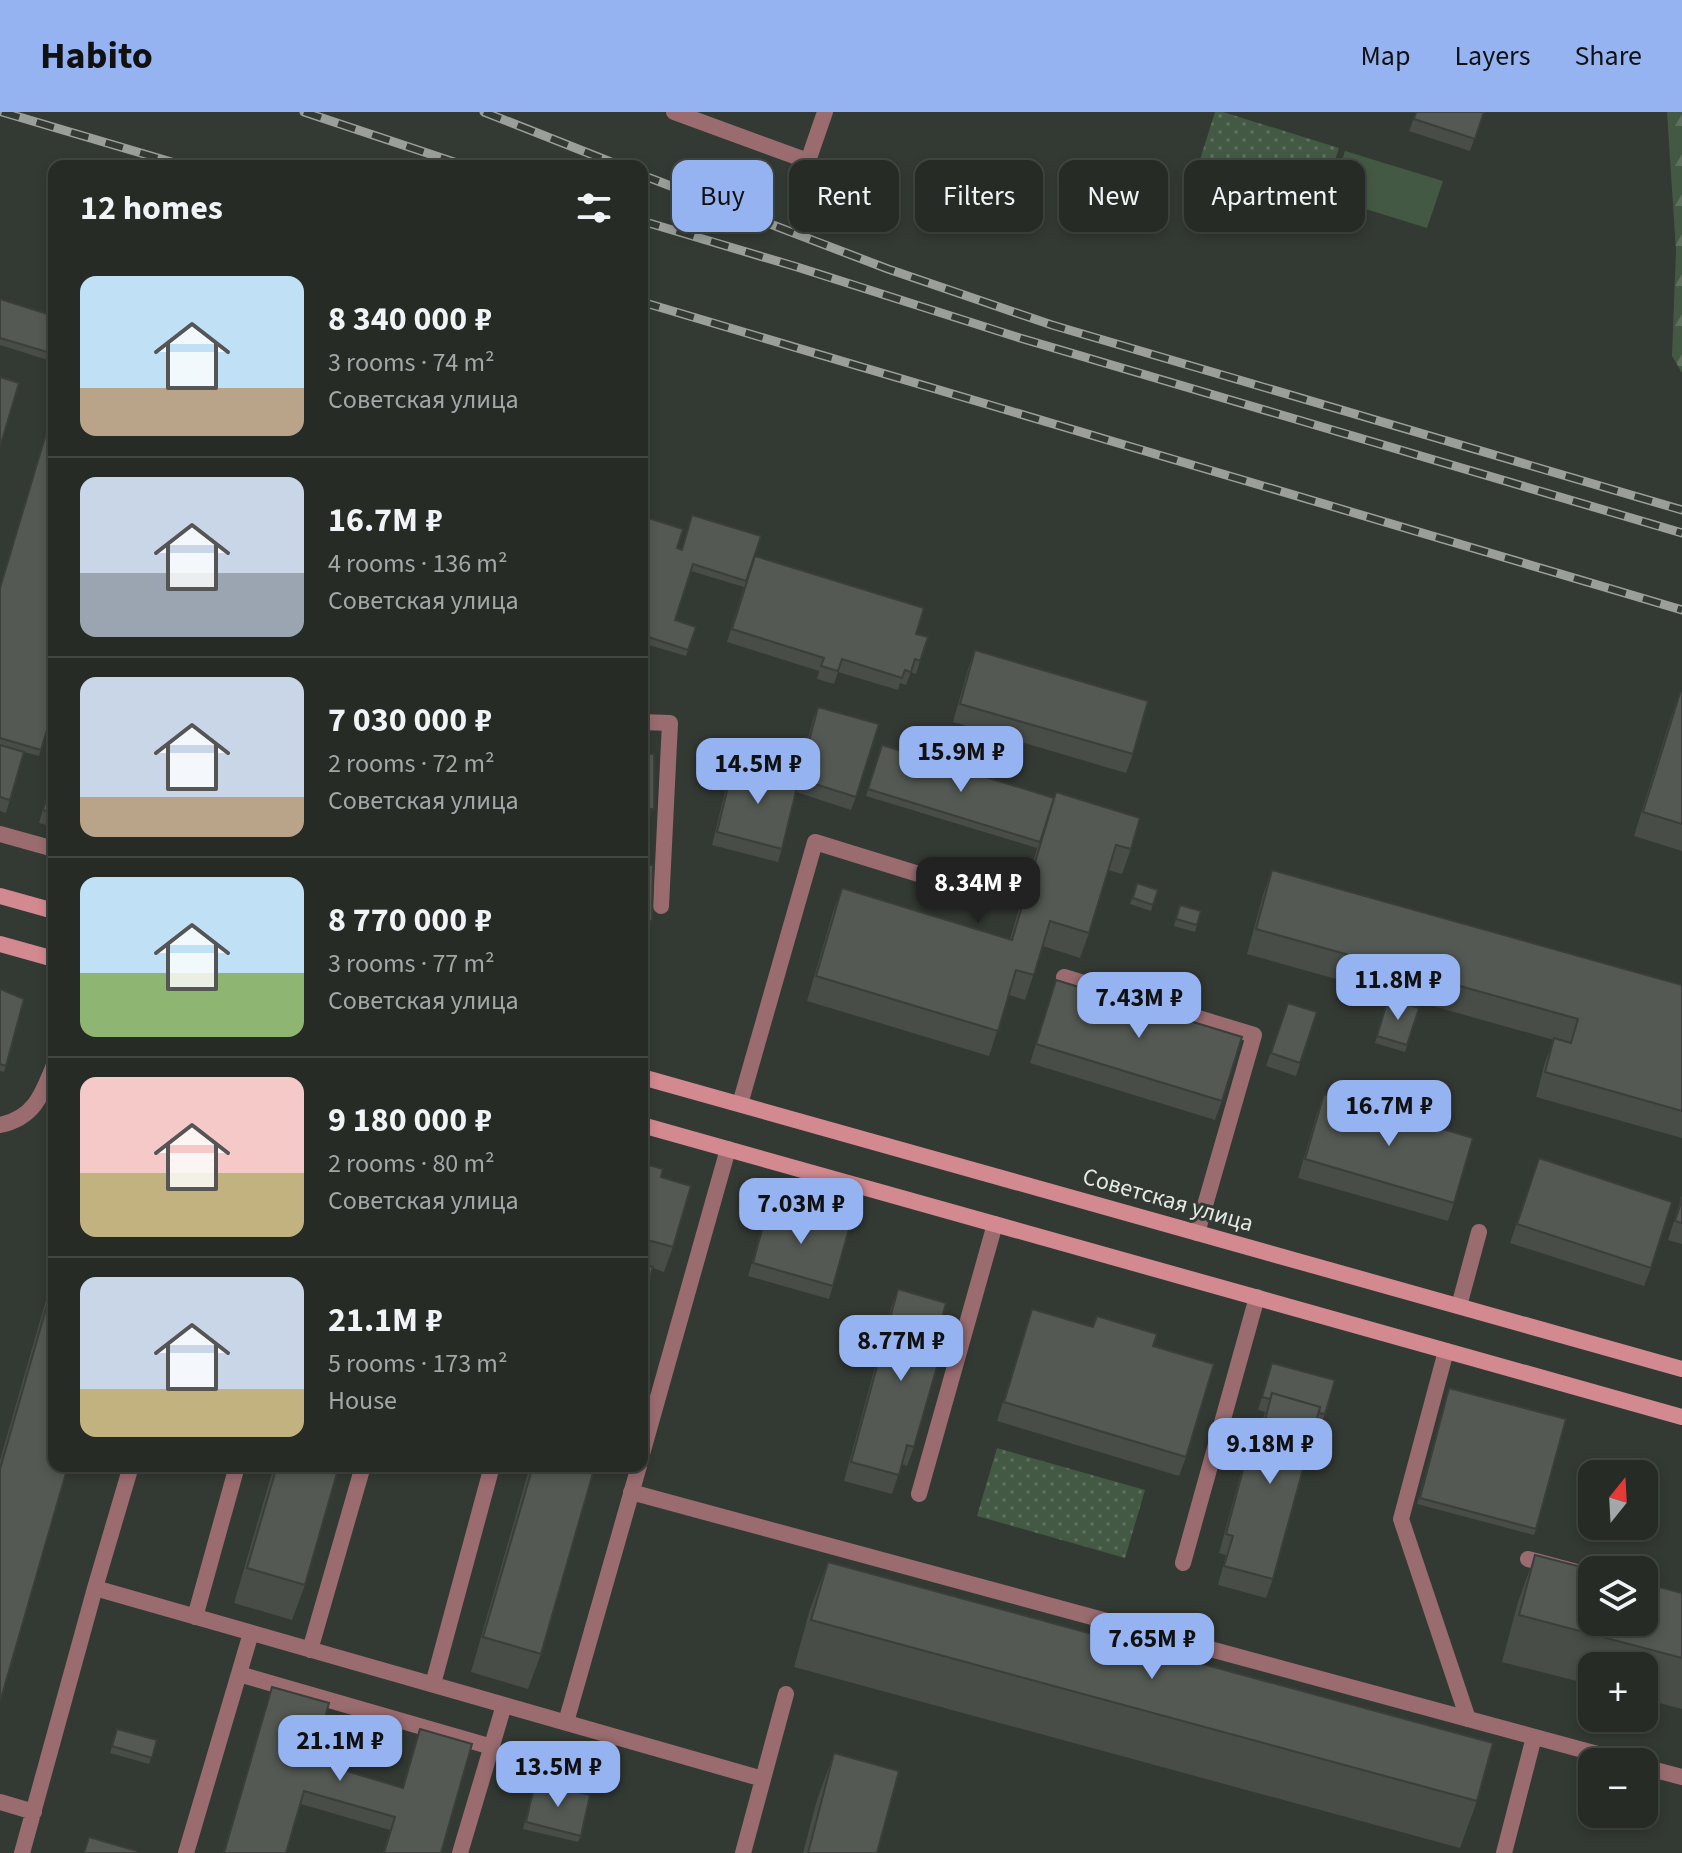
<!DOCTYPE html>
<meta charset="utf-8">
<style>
:root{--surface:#262b26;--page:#2e332e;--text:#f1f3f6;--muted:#a4a7a7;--line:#424743;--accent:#95b2f1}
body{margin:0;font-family:"Source Sans 3",sans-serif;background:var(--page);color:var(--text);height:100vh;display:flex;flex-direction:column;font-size:30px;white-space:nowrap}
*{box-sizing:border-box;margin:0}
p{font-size:26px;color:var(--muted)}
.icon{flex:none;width:44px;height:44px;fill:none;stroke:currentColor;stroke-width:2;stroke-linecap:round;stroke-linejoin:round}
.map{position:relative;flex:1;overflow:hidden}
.details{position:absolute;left:48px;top:48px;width:600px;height:1312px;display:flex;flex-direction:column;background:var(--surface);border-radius:16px;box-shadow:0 4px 12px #0003,0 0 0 2px var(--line)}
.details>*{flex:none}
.top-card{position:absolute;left:672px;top:48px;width:760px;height:72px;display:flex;gap:16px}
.needle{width:52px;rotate:18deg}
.fabs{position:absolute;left:1578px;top:1348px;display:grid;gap:16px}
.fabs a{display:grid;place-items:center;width:80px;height:80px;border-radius:16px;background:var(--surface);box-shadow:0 4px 12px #0003,0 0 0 2px var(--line);font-size:40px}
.price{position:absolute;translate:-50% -68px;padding:0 18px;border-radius:16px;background:var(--accent);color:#111;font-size:26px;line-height:52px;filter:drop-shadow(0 2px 4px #0008)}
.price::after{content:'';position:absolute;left:50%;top:48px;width:24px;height:18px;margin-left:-12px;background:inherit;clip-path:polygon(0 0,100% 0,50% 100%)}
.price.on{background:#222;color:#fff}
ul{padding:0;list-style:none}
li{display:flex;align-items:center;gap:24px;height:200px;padding:0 32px}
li+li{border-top:2px solid var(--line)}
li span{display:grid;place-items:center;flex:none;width:224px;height:160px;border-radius:16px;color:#555}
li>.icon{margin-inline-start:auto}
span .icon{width:96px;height:96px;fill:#fffc;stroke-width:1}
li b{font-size:34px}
h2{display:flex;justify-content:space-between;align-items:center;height:96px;padding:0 32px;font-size:34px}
.tag{padding:0 28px;border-radius:16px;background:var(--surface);box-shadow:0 4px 12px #0003,0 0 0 2px var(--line);font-size:28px;line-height:72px}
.tag.on{background:var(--accent);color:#111}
header{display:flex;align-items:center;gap:48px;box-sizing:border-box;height:112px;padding:0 40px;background:var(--accent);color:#111}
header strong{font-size:38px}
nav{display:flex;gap:44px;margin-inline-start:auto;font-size:28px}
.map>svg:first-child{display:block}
.green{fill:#445943}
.forest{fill:url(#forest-firs)}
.park{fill:url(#park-dots)}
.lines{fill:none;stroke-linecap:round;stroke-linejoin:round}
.lane{stroke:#9a6c70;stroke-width:16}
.street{stroke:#9a6c70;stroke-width:16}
.secondary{stroke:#d2898f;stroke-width:16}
.rail-casing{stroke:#9a9f9a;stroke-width:9}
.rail{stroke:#333933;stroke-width:6;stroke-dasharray:18;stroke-linecap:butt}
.wall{fill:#484d47}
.shaded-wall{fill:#3b3e3a}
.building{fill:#545953;stroke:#3b3e3a;stroke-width:2}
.labels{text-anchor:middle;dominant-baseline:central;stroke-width:6;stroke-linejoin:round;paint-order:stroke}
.street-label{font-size:24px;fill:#e5e9e5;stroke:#333933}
</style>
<header>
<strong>Habito</strong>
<nav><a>Map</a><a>Layers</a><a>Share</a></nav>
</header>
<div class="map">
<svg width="1682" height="1741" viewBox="0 0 1682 1741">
<defs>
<pattern id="forest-firs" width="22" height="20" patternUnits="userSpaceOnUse" patternTransform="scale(2)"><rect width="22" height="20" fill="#445943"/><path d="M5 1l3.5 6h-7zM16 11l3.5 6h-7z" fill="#5f715e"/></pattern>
<pattern id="park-dots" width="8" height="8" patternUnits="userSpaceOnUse" patternTransform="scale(2)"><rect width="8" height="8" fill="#445943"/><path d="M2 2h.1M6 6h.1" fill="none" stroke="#5f715e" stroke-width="1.8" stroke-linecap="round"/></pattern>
</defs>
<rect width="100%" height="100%" fill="#333933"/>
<path class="green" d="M1345,39L1443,69L1427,116L1330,86Z"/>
<path class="forest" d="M1667,0H1682V261L1672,244L1676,139Z"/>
<path class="park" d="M1215,0H1223L1339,36L1321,93L1198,54Z
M997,1336L1145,1378L1125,1446L977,1404Z"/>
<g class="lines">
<path class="lane" d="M808,49L825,0
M642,610L670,611L661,794
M0,722L54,737
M1064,865L1254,923L1197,1121
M740,992L815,730L993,785
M0,1013C34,1006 42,983 54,953
M1459,1194L1479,1120
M1446,1239L1401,1407L1468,1607
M642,1342L728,1037
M631,1380L1627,1650
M919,1382L995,1112
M1528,1447L1592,1464
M1183,1451L1257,1185
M95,1476L763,1667
M195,1505L237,1354
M310,1538L363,1354
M239,1562L492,1635
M433,1572L492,1354
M566,1610L639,1354
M1644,1655L1682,1665
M0,1690L34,1700
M22,1741L95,1476L131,1354
M186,1741L251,1521
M460,1741L504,1593
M743,1741L786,1582
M1504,1741L1534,1625"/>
<path class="street" d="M674,0L808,49"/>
<path class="secondary" d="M0,784L54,799
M0,832L54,847
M642,965L1682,1257
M642,1013L1682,1305"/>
<defs>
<path id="rail" d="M2,0L185,54
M304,0L466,54
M484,0L621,54
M642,63L888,157L1052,213L1682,398
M642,109L797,155L1020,226L1682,421
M642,190L1682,498"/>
</defs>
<use href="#rail" class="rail-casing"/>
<use href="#rail" class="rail"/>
</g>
<path class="wall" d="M1416,0H1484L1470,39L1409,19Z
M0,187L54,204V250L0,233Z
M642,393V404L677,436L755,444L916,522L920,549L916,562L911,560L906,573L900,571L898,578L838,560L834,572L817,567L819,559L727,530L744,475L691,459L675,508L696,515L686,544L642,531Z
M0,474L54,594L39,644L24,640L6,701L0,699Z
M975,538L1133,642L1126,661L953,610L968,557Z
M1680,581H1682V739L1634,724L1671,605Z
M818,595L856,685L851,698L796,680L782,737L778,750L712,733L729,663L734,650L798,666L813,607Z
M882,633L1131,737L1122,762L1108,758L1089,821L1080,846L1043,834L1025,888L1009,883L989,944L807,889L833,800L842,776L1010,827L1040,727L1037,736L866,684Z
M54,658V715L39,711Z
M1272,758L1682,873V1026L1536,985L1545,950L1554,928L1247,842L1263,783Z
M1137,771L1158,778L1151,799L1130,792Z
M1180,793L1197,813L1195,820L1174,814Z
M1056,868L1222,989L1215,1008L1030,951Z
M0,877L6,954L4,960L0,959Z
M1388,887L1419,896L1405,940L1375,931Z
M1288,891L1317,900L1296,964L1266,954Z
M1324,982L1454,1091L1448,1109L1298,1066L1317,1001Z
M1539,1046L1651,1156L1644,1174L1510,1131Z
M642,1051L661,1065L673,1135L664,1160L653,1156L642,1194Z
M1682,1083V1132L1668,1128Z
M768,1095L833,1174L829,1187L748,1164Z
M54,1160V1354L0,1590V1348Z
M898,1177L914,1335L907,1354L902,1352L892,1382L844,1369L891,1196Z
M1032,1197L1093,1215L1097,1204L1153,1234L1186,1345L1179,1364L997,1309Z
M1272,1251L1325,1302L1320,1315L1315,1314L1273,1467L1266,1486L1218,1473L1226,1443L1219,1441L1250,1328L1257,1309L1262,1311L1265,1300L1258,1298Z
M1449,1276L1536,1417L1534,1423L1417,1392Z
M274,1354H339L305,1473L292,1508L234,1491Z
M530,1354H595L541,1542L528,1577L471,1560Z
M1535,1443L1682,1481V1597L1644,1587V1554H1592V1573L1502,1550L1518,1490Z
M828,1450L1477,1689L1460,1736L794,1555L810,1497Z
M272,1575L313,1649L402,1676L420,1617L441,1741H383L390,1718L301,1692L286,1741H223Z
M117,1617L157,1628L149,1652L110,1641Z
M834,1641L877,1741H803L817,1688Z
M535,1670L581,1724L578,1730L523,1717Z"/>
<path class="shaded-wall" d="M642,697H654L649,710L642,709Z
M642,808L652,809L648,821H642Z"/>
<path class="building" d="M1416,0H1484L1475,27L1414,7Z
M0,187L54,204V242L0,226Z
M0,265L19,271L0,335Z
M54,295V594L41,638L0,626V476Z
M642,393L645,394L642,404L683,417L677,436L682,438L692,403L761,424L746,469L693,452L675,508L696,515L688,538L642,523Z
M755,444L924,496L916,522L928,525L920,549L915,547L911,560L905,558L902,566L842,547L838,559L821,554L824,546L732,517Z
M975,538L1148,589L1133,642L960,592Z
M1680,581H1682V712L1643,700Z
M818,595L879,612L856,685L799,667Z
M0,633L24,640L10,688L0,685Z
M882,633L1054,686L1040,730L868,677Z
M642,642H654V697H642Z
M734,650L799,667L782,737L717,720Z
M54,661V701L43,698Z
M1056,680L1140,706L1131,737L1116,733L1089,821L1050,809L1034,863L1016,858L998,919L816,864L842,776L1012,828Z
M642,753H653L652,809L642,808Z
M1272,758L1682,873V999L1545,960L1554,926L1571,931L1578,907L1256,817Z
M1137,771L1158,778L1153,793L1133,786Z
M1180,793L1201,799L1197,813L1176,807Z
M1056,868L1242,925L1222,989L1036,932Z
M0,877L24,887L6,954L0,952Z
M1388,887L1419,896L1407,933L1377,924Z
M1288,891L1317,900L1300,951L1271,941Z
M1324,982L1473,1026L1454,1091L1305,1047Z
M1539,1046L1672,1090L1651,1156L1517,1112Z
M642,1051L663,1057L661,1065L691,1074L673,1135L644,1127L642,1132Z
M1682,1087V1111L1675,1109Z
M768,1095L849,1117L833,1174L753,1151Z
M642,1151L653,1155L642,1194Z
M54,1169V1354H68L0,1590V1357Z
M898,1177L946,1191L938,1221L946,1223L914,1335L907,1333L899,1363L851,1350Z
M1032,1197L1093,1215L1097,1204L1157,1222L1153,1234L1214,1252L1186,1345L1004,1290Z
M1272,1251L1335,1268L1325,1302L1319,1301L1320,1295L1272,1281L1270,1287L1262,1285Z
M1449,1276L1566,1307L1536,1417L1420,1386Z
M1272,1281L1320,1295L1273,1467L1224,1454L1233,1424L1226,1422L1250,1331L1257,1309L1264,1312Z
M277,1354H339L305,1473L247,1456Z
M533,1354H595L541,1542L483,1525Z
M1535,1443L1593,1458L1592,1510H1644V1471L1682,1481V1546L1519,1503Z
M828,1450L1493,1631L1477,1689L811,1508Z
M272,1575L329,1591L313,1649L403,1676L420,1617L472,1632L441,1741H384L395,1705L304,1679L286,1741H224Z
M117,1617L157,1628L152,1646L112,1634Z
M834,1641L899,1659L877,1741H808Z
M535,1670L590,1683L581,1724L526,1710Z
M89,1725L137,1739L136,1741H84Z"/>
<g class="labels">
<g class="street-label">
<text transform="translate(1168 1088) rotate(16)">Советская улица</text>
</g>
</g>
</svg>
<div class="fabs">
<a><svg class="needle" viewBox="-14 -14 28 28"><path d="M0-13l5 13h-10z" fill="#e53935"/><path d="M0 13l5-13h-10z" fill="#a4a7a7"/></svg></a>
<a><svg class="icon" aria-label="layers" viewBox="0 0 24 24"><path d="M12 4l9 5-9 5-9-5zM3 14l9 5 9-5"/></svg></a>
<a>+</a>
<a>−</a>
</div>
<b class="price" style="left:961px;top:682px">15.9M ₽</b>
<b class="price" style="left:758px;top:694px">14.5M ₽</b>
<b class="price on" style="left:978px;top:813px">8.34M ₽</b>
<b class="price" style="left:1398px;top:910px">11.8M ₽</b>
<b class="price" style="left:1139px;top:928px">7.43M ₽</b>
<b class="price" style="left:1389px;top:1036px">16.7M ₽</b>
<b class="price" style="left:801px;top:1134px">7.03M ₽</b>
<b class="price" style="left:901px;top:1271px">8.77M ₽</b>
<b class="price" style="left:1270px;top:1374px">9.18M ₽</b>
<b class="price" style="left:1152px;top:1569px">7.65M ₽</b>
<b class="price" style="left:340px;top:1671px">21.1M ₽</b>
<b class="price" style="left:558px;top:1697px">13.5M ₽</b>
<div class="top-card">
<a class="tag on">Buy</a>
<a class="tag">Rent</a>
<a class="tag">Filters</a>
<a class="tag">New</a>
<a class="tag">Apartment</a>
</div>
<section class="details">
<h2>12 homes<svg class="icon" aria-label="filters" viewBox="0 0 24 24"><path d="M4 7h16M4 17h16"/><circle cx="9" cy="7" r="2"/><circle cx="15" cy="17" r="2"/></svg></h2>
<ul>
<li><span style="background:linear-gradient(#bfe0f5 70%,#b9a48a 0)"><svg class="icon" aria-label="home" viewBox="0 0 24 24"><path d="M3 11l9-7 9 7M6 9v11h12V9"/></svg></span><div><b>8 340 000 ₽</b><p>3 rooms · 74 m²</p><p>Советская улица</p></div></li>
<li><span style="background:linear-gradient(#c9d6e8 60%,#9aa5b1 0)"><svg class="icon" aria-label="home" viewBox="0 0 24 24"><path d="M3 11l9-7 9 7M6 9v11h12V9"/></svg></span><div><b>16.7M ₽</b><p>4 rooms · 136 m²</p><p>Советская улица</p></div></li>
<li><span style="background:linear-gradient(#c9d6e8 75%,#b9a48a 0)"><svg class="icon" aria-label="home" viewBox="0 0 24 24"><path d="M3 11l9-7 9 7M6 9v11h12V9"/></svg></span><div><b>7 030 000 ₽</b><p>2 rooms · 72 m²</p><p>Советская улица</p></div></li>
<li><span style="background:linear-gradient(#bfe0f5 60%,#8fb573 0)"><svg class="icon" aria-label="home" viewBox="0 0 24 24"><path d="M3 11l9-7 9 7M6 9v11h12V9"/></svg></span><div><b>8 770 000 ₽</b><p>3 rooms · 77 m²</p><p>Советская улица</p></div></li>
<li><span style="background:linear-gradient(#f6c9c9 60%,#c2b280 0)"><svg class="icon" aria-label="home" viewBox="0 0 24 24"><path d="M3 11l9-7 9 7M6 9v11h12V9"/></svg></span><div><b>9 180 000 ₽</b><p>2 rooms · 80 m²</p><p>Советская улица</p></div></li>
<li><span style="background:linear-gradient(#c9d6e8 70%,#c2b280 0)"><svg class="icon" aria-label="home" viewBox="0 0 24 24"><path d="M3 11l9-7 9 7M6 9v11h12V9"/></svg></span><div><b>21.1M ₽</b><p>5 rooms · 173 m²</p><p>House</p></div></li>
</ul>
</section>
</div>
